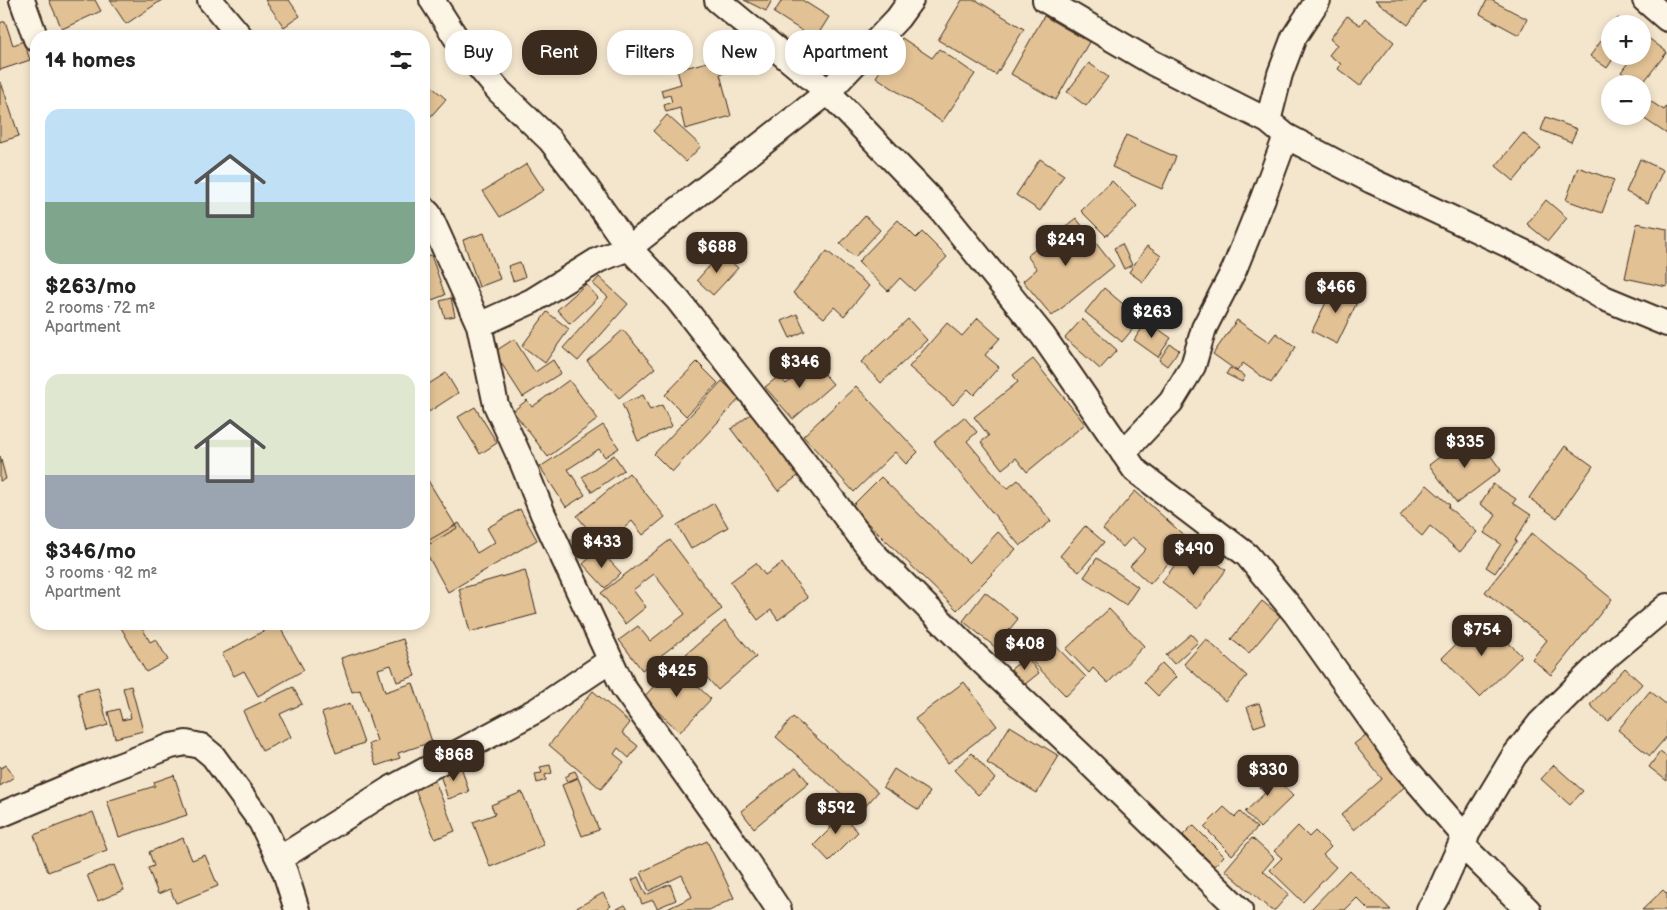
<!DOCTYPE html>
<meta charset="utf-8">
<style>
:root{--surface:#fff;--page:#f6f6f6;--text:#222;--muted:#767676;--accent:#3b2a1e}
body{margin:0;font-family:"Balsamiq Sans",sans-serif;background:var(--page);color:var(--text);height:100vh;display:flex;flex-direction:column;font-size:19px;white-space:nowrap}
*{box-sizing:border-box;margin:0}
p{font-size:16px;color:var(--muted)}
.icon{flex:none;width:28px;height:28px;fill:none;stroke:currentColor;stroke-width:2;stroke-linecap:round;stroke-linejoin:round}
.map{position:relative;flex:1;overflow:hidden}
.sheet{position:absolute;left:30px;top:30px;width:400px;height:600px;display:flex;flex-direction:column;background:var(--surface);border-radius:20px;box-shadow:0 2px 8px #0003}
.sheet>*{flex:none}
.guide{position:absolute;left:445px;top:30px;width:475px;height:45px;display:flex;gap:10px}
.fabs{position:absolute;left:1601px;top:15px;display:grid;gap:10px}
.fabs a{display:grid;place-items:center;width:50px;height:50px;border-radius:50%;background:var(--surface);box-shadow:0 2px 8px #0003;font-size:25px}
.price{position:absolute;translate:-50% -42px;padding:0 11px;border-radius:10px;background:var(--accent);color:#fff;font-size:16px;line-height:32px;filter:drop-shadow(0 1px 2px #0008)}
.price::after{content:'';position:absolute;left:50%;top:30px;width:15px;height:11px;margin-left:-8px;background:inherit;clip-path:polygon(0 0,100% 0,50% 100%)}
.price.selected{background:#222;color:#fff}
ul{padding:0;list-style:none}
li{display:grid;align-content:center;gap:10px;height:265px;padding:0 15px}
li span{display:grid;place-items:center;height:155px;border-radius:15px;color:#555}
li>.icon{margin-inline-start:auto}
span .icon{width:90px;height:90px;fill:#fffc;stroke-width:1}
li b{font-size:21px}
h2{display:flex;justify-content:space-between;align-items:center;height:60px;padding:0 15px;font-size:21px}
.tag{padding:0 18px;border-radius:20px;background:var(--surface);box-shadow:0 2px 8px #0003;font-size:18px;line-height:45px}
.tag.selected{background:var(--accent);color:#fff}
.map>svg:first-child{display:block}
.building{fill:#e2c295;stroke:#3b2a1e}
.lines{fill:none;stroke-linecap:round;stroke-linejoin:round}
.street-casing{stroke:#3b2a1e;stroke-width:28}
.street{stroke:#fcf5e5;stroke-width:24}
</style>
<div class="map">
<svg width="1667" height="910" viewBox="0 0 1667 910">
<rect width="100%" height="100%" fill="#f4e6cd"/>
<filter id="ink" filterUnits="userSpaceOnUse"><feTurbulence type="fractalNoise" baseFrequency=".02" numOctaves="2"/><feDisplacementMap in="SourceGraphic" scale="10" xChannelSelector="R" yChannelSelector="G"/><feConvolveMatrix kernelMatrix="1 2 1 2 8 2 1 2 1" color-interpolation-filters="sRGB"/></filter>
<g filter="url(#ink)">
<path class="building" d="M49,0H95L101,11L62,29Z
M110,0H162L126,24Z
M265,0H289L300,16L284,27Z
M744,0H772L766,11Z
M782,0H802L829,17L815,39L774,13Z
M962,0H976L1024,29L996,75L938,40Z
M1375,0H1426L1408,25Z
M1487,0H1491L1527,19L1519,35L1480,14Z
M1044,16L1089,42L1056,100L1011,74Z
M1347,16L1360,25L1365,18L1394,42L1360,86L1338,69L1341,64L1329,55L1337,45L1330,39Z
M1618,18L1626,24H1614Z
M5,21L13,45L24,41L30,60L0,70V23Z
M1610,29V56H1615L1607,68L1590,56Z
M1647,37L1667,52L1642,84H1637L1621,72L1633,56H1642V43Z
M902,38L932,58L939,49L975,74L942,122L876,77Z
M728,42L736,70L720,74L731,116L685,129L680,108L666,112L664,105L672,102L670,95L663,97L661,90L681,84L677,70L711,61L708,48Z
M1089,63L1108,77L1086,106L1067,92Z
M424,80L446,99L424,124Z
M1,82L19,136L0,142V83Z
M1642,96L1664,110L1667,106V134L1640,116H1642Z
M667,115L701,146L686,162L653,131Z
M1546,117L1577,129L1571,142L1541,130Z
M1523,133L1541,148L1514,181L1496,166Z
M1126,135L1176,157L1162,189L1112,167Z
M1040,159L1064,175L1040,211L1016,195Z
M1640,159L1663,170L1648,203L1626,192Z
M527,164L544,190L500,217L483,191Z
M1578,167L1614,180L1602,213L1566,200Z
M1112,181L1137,206L1106,236L1081,211Z
M1546,200L1567,218L1548,241L1527,224Z
M865,216L880,230L855,257L840,244Z
M1076,218L1114,266L1052,316L1023,281L1037,269L1027,256Z
M898,220L916,238L922,232L947,257L914,291L900,278L888,291L858,262Z
M1637,223L1667,229V287L1625,278Z
M484,233L500,279L479,287L463,240Z
M1122,244L1132,265L1124,269L1114,248Z
M1147,246L1161,256L1143,282L1129,272Z
M827,251L869,286L844,316L834,307L824,318L793,293Z
M721,253L738,268L713,295L697,280Z
M431,255L445,295L424,303V257Z
M520,262L525,277L513,281L508,266Z
M599,277L628,304L578,361L563,348L608,297L593,284Z
M586,284L598,298L570,324L557,310Z
M1335,284L1360,296L1337,344L1312,331Z
M1104,288L1141,319L1122,342L1085,312Z
M451,298L455,316L445,318L440,301Z
M547,312L569,329L545,363L522,346Z
M797,314L805,331L790,338L782,321Z
M978,318L1000,338L985,355L999,367L974,395L968,389L953,405L909,367L947,323L962,336Z
M908,319L927,340L881,383L861,362Z
M1082,319L1117,350L1100,369L1065,338Z
M1237,320L1269,342L1276,333L1296,347L1271,383L1243,363L1237,371L1213,354Z
M1147,321L1171,338L1158,357L1134,340Z
M623,330L655,368L619,398L587,361Z
M514,339L535,372L553,360L561,373L523,397L494,352Z
M1170,344L1179,350L1167,366L1159,360Z
M1033,359L1085,424L1027,472L1016,458L1002,469L981,442L989,436L974,417L1018,382L1013,375Z
M813,361L833,384L793,419L765,387L779,376L786,384Z
M697,362L718,383L686,416L665,395Z
M1230,368L1245,376L1242,382L1226,374Z
M446,373L458,393L424,415V387Z
M569,380L598,419L548,457L513,411L527,400L532,407Z
M722,381L740,398L672,472L654,454Z
M856,386L918,452L906,464L895,452L854,492L803,436Z
M643,395L650,410L662,405L672,426L638,441L622,404Z
M475,407L497,443L480,454L458,417Z
M752,413L799,475L778,491L731,429Z
M964,417L977,432L967,441L1007,489L1018,480L1051,521L1020,546L934,442Z
M603,425L619,448L605,457L599,449L568,469L585,495L566,507L540,467Z
M1480,441L1501,470L1457,503L1429,465L1459,442L1466,451Z
M1565,446L1593,466L1557,518L1529,498Z
M614,455L624,470L592,492L582,477Z
M0,456L6,479L0,481Z
M629,473L665,517L643,535L632,521L624,528L631,536L608,554L577,516Z
M424,474L457,528L430,544L424,533Z
M881,477L969,563L998,532L1016,549L957,610L851,507Z
M1493,484L1516,499L1513,503L1531,515L1515,540L1517,541L1495,573L1486,567L1501,544L1484,533L1496,515L1480,504Z
M1427,485L1450,505L1448,507L1477,532L1460,552L1430,526L1422,536L1400,516Z
M1135,491L1189,540L1150,584L1130,566L1146,549L1132,537L1123,547L1103,529Z
M714,503L728,527L691,549L677,525Z
M520,509L537,540L448,592L424,549V543L459,523L477,553L495,542L487,528Z
M1085,526L1104,542L1079,572L1060,556Z
M1532,533L1612,599L1551,675L1532,659L1547,640L1485,592Z
M670,540L722,609L642,670L619,640L638,626L650,641L685,614L654,574L633,590L646,607L625,624L601,593Z
M1191,544L1226,570L1197,609L1162,582Z
M599,549L621,573L605,588L583,564Z
M1097,558L1138,587L1126,605L1084,577Z
M756,563L765,575L782,563L808,598L778,620L771,610L758,620L730,582Z
M525,570L537,614L470,632L459,589Z
M985,592L1018,619L995,647L963,621Z
M1262,601L1280,616L1249,653L1231,639Z
M1109,609L1144,646L1108,683L1093,668L1089,673L1066,649Z
M1483,618L1522,656L1480,697L1442,658Z
M725,621L756,657L718,690L686,654Z
M119,624H140L150,642L156,639L168,660L146,672Z
M276,624H278L304,670L258,696L244,671L234,676L222,654Z
M1191,634L1198,642L1174,664L1166,655Z
M1048,638L1086,677L1066,696L1028,657Z
M403,639L415,676L397,682L391,665L378,669L385,692L413,683L432,742L398,753L400,758L376,766L369,744L377,741L360,690L352,692L341,658Z
M1206,639L1247,676L1225,701L1184,664Z
M1027,657L1039,673L1024,685L1011,669Z
M1162,663L1176,677L1158,696L1144,682Z
M674,664L711,699L680,732L643,698Z
M1625,668L1642,684L1608,721L1590,705Z
M964,682L997,726L948,763L915,719Z
M131,686L143,731L115,738L108,712L119,709L122,720L131,718L123,688Z
M293,687L302,704L280,714L291,737L262,751L243,711Z
M98,688L108,725L88,731L78,693Z
M593,691L630,723L622,733L638,746L629,758L618,748L614,754L624,762L601,789L549,745Z
M1650,691L1667,705V736L1650,756L1618,730Z
M350,703L364,743L336,753L322,713Z
M1259,703L1266,723L1254,727L1247,707Z
M793,717L878,792L856,817L840,803L845,797L776,737Z
M1010,726L1059,756L1037,793L987,763Z
M1367,734L1408,784L1354,830L1341,815L1382,779L1354,744Z
M1660,752L1667,757V781L1649,767Z
M972,753L995,779L978,795L954,770Z
M6,765L14,777L0,786V766L1,768Z
M550,765L552,773L545,775L546,780L537,783L535,774L542,773L540,767Z
M1554,765L1583,791L1570,805L1541,779Z
M461,766L469,792L448,799L439,772Z
M1265,766L1293,796L1260,828L1245,812L1265,793L1251,779Z
M796,767L809,783L754,828L741,811Z
M894,769L930,792L919,810L883,787Z
M575,771L578,777L567,782L565,777L569,775V773Z
M174,775L187,815L119,837L107,801L155,786L154,782Z
M578,778L599,830L582,836L562,785Z
M435,781L455,831L435,839L415,789Z
M522,792L544,845L490,867L473,822L495,814L491,805Z
M1224,807L1235,817L1240,812L1257,828L1232,855L1204,827Z
M836,808L858,832L829,861L814,845L831,828L824,820Z
M93,812L107,850L48,872L34,835Z
M1193,825L1224,856L1214,866L1183,835Z
M1298,826L1309,837L1315,831L1331,847L1323,855L1336,867L1303,902L1270,870L1282,858L1274,851Z
M183,838L192,860L205,855L218,886L176,903L170,889L158,894L148,868L154,866L149,852Z
M1252,838L1274,858L1263,871L1289,894L1275,910H1271L1225,870Z
M707,841L734,898L709,910H665L692,897L682,875L649,891L641,872Z
M114,865L124,890L98,901L87,875Z
M1349,870L1391,910H1369L1357,898L1345,910H1310Z
M638,877L646,895L670,884L676,900L657,908L653,900L642,904L632,880Z
M1663,890L1667,894V910H1642Z
M603,893L611,906L604,910H573Z
M625,905L628,910H615Z"/>
<g class="lines">
<defs>
<path id="street" d="M22,0L36,39
M210,0L240,36
M432,0L460,44L499,91L550,140L584,184L629,248L678,300L779,429L872,552L976,656L1080,754L1240,910
M717,0L828,92L942,211L1043,336L1135,470L1247,555L1295,613L1403,765L1466,838
M1045,0L1153,63L1268,121L1286,136L1372,181L1530,255L1604,298L1667,324
M1645,0L1667,19
M1268,121L1280,74L1294,37L1318,0
M424,209L429,214L479,325L496,405L522,462L543,514L623,687L729,835L779,910
M479,325L532,301L598,260L629,248L828,92L898,18L911,0
M1123,453L1171,402L1193,366L1204,328L1234,270L1263,198L1286,136
M0,815L95,775L171,746L186,743L201,746L213,756L261,822L285,872L297,910
M1461,844L1528,910
M279,859L390,789L537,710L611,660
M1429,910L1438,895L1461,844L1514,756L1540,723L1583,680L1611,653L1667,606"/>
</defs>
<use href="#street" class="street-casing"/>
<use href="#street" class="street"/>
</g>
</g>
</svg>
<div class="fabs">
<a>+</a>
<a>−</a>
</div>
<b class="price" style="left:1066px;top:267px">$249</b>
<b class="price" style="left:717px;top:274px">$688</b>
<b class="price" style="left:1336px;top:314px">$466</b>
<b class="price selected" style="left:1152px;top:339px">$263</b>
<b class="price" style="left:800px;top:389px">$346</b>
<b class="price" style="left:1465px;top:469px">$335</b>
<b class="price" style="left:602px;top:569px">$433</b>
<b class="price" style="left:1194px;top:576px">$490</b>
<b class="price" style="left:1482px;top:657px">$754</b>
<b class="price" style="left:1025px;top:671px">$408</b>
<b class="price" style="left:677px;top:698px">$425</b>
<b class="price" style="left:454px;top:782px">$868</b>
<b class="price" style="left:1268px;top:797px">$330</b>
<b class="price" style="left:836px;top:835px">$592</b>
<div class="guide">
<a class="tag">Buy</a>
<a class="tag selected">Rent</a>
<a class="tag">Filters</a>
<a class="tag">New</a>
<a class="tag">Apartment</a>
</div>
<section class="sheet">
<h2>14 homes<svg class="icon" aria-label="filters" viewBox="0 0 24 24"><path d="M4 7h16M4 17h16"/><circle cx="9" cy="7" r="2"/><circle cx="15" cy="17" r="2"/></svg></h2>
<ul>
<li><span style="background:linear-gradient(#bfe0f5 60%,#7fa58c 0)"><svg class="icon" aria-label="home" viewBox="0 0 24 24"><path d="M3 11l9-7 9 7M6 9v11h12V9"/></svg></span><div><b>$263/mo</b><p>2 rooms · 72 m²</p><p>Apartment</p></div></li>
<li><span style="background:linear-gradient(#dfe7d0 65%,#9aa5b1 0)"><svg class="icon" aria-label="home" viewBox="0 0 24 24"><path d="M3 11l9-7 9 7M6 9v11h12V9"/></svg></span><div><b>$346/mo</b><p>3 rooms · 92 m²</p><p>Apartment</p></div></li>
</ul>
</section>
</div>
